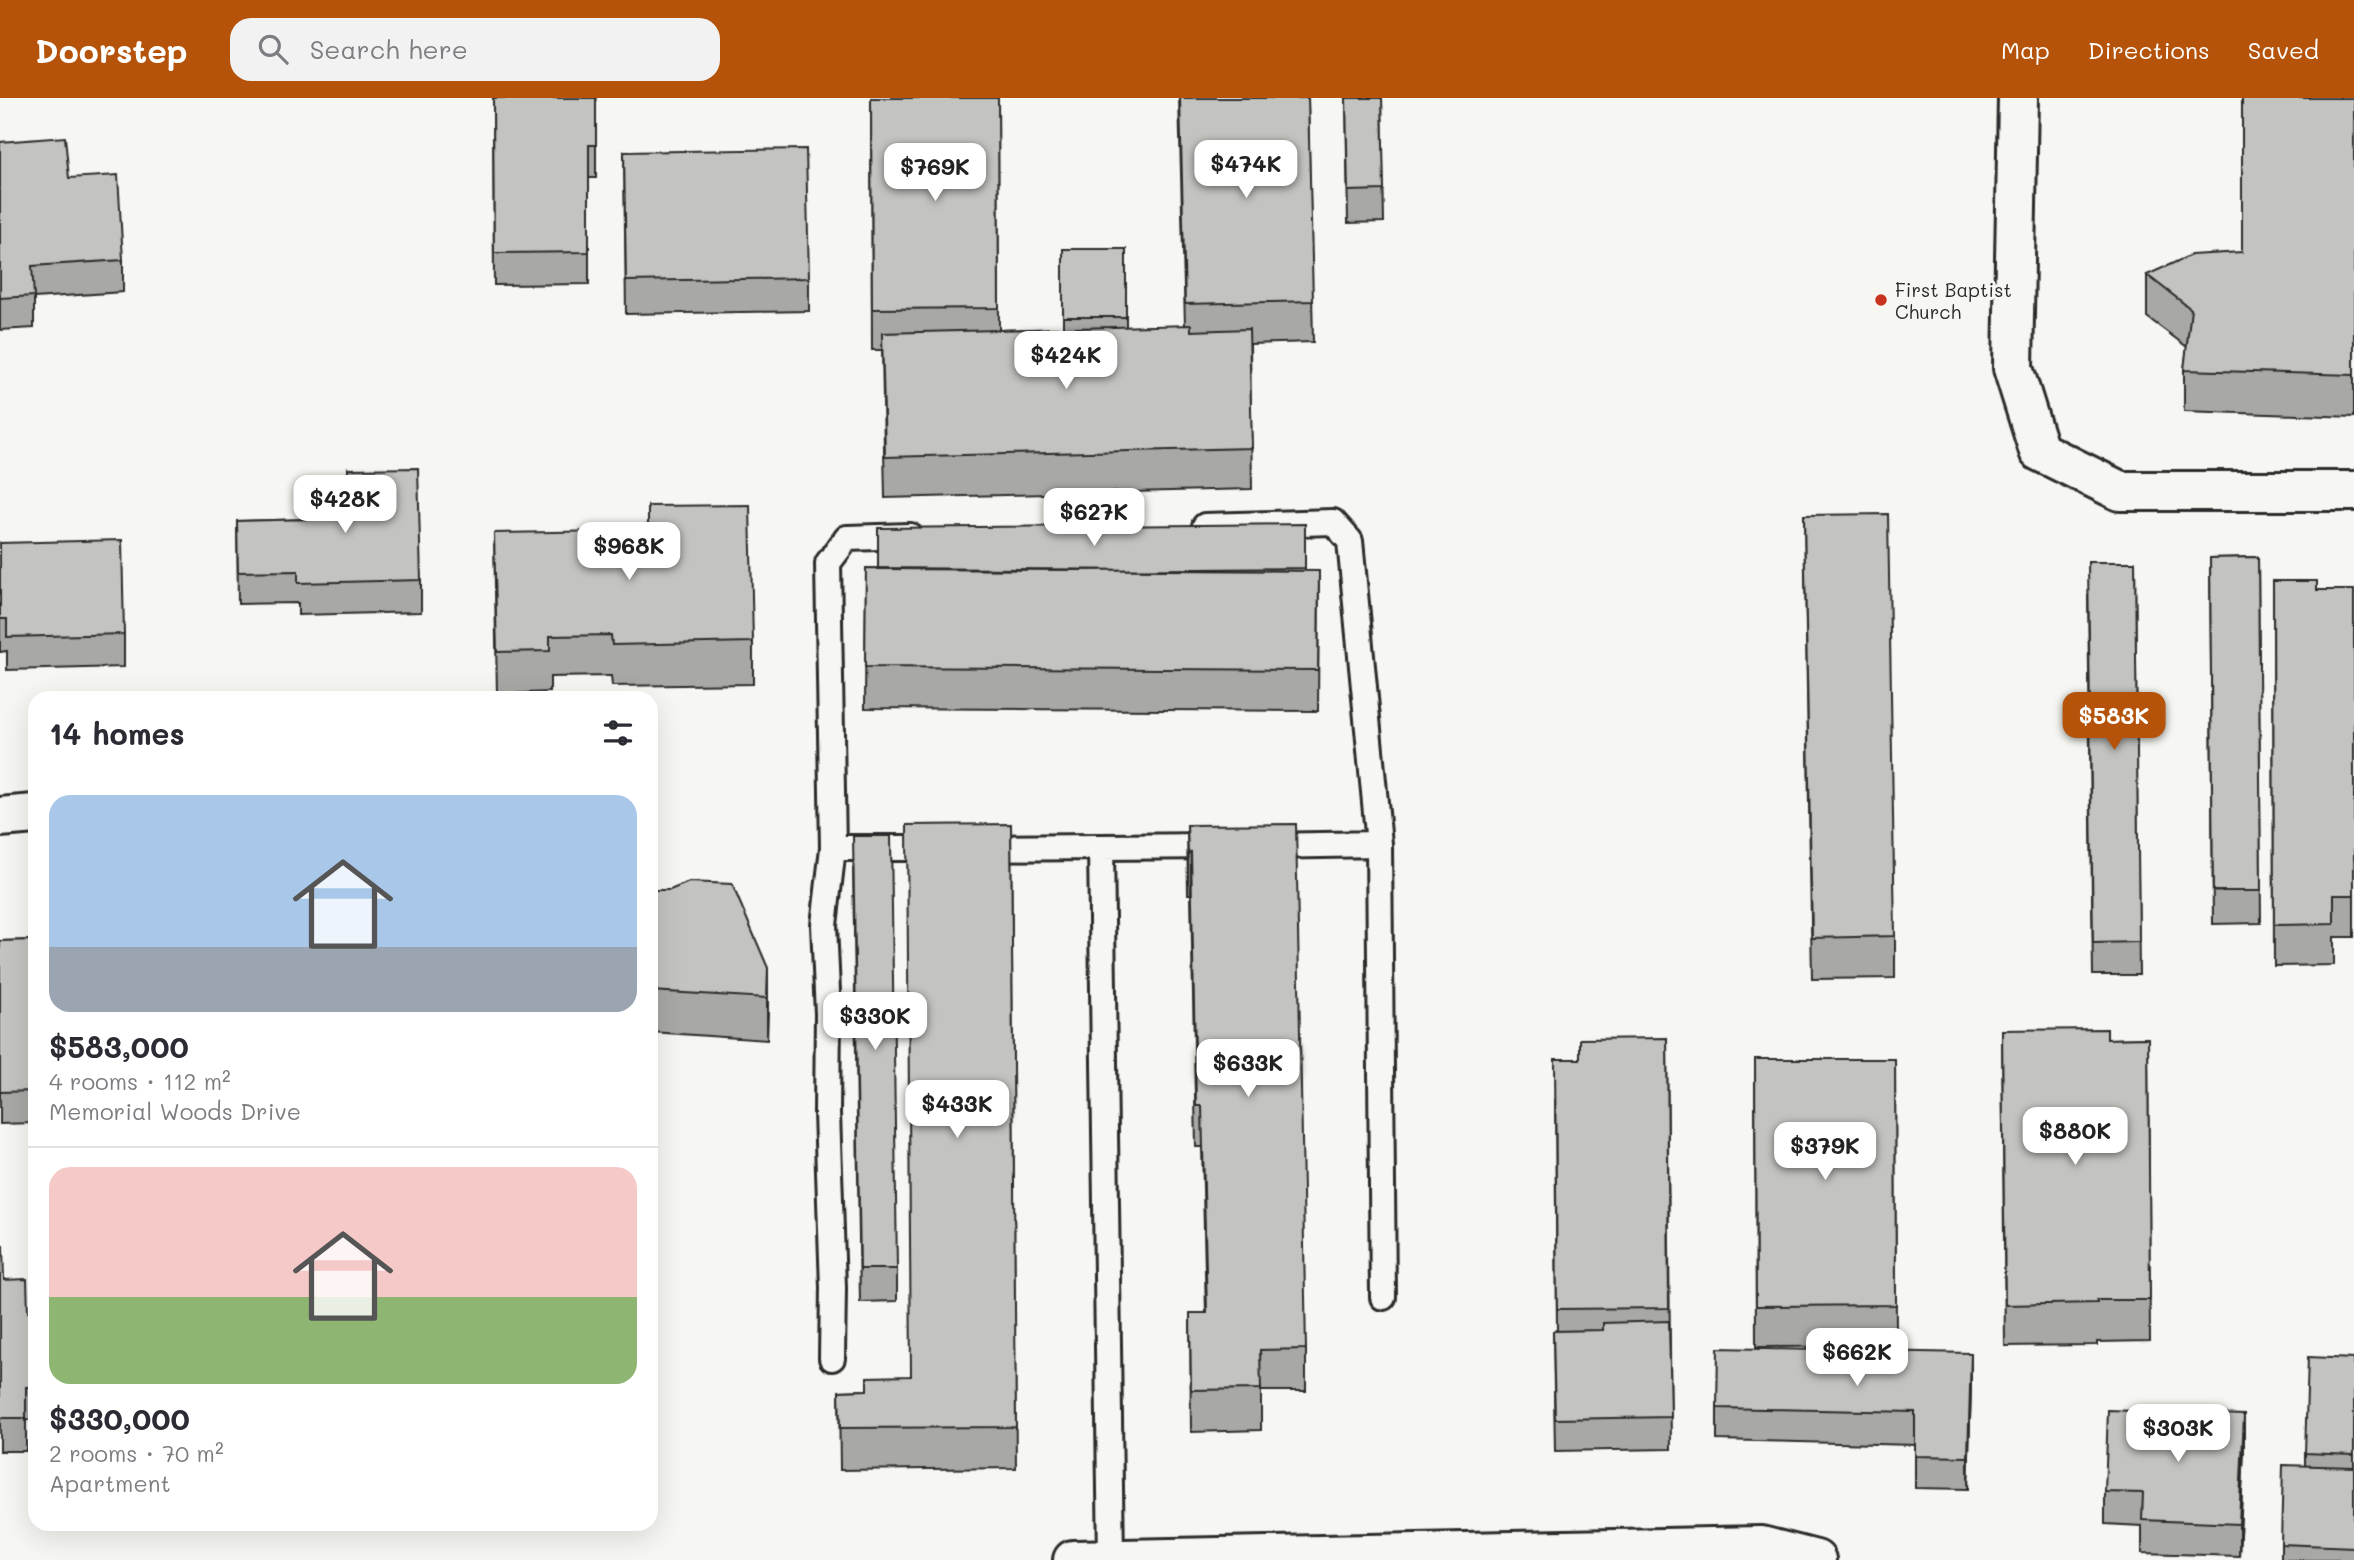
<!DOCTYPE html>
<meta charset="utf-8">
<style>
:root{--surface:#fff;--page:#f2f2f3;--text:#2b2b33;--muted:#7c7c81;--line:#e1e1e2;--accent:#b45309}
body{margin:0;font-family:Mali,sans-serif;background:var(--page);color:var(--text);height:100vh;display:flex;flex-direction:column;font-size:26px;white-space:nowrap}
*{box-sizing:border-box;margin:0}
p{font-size:23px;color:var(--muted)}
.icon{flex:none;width:38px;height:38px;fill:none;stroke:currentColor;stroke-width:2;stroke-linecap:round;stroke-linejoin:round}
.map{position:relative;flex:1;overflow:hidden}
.drawer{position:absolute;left:28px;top:593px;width:630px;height:840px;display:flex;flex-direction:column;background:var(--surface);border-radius:21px;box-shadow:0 7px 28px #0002}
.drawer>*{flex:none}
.price{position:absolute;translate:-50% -60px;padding:0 16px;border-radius:14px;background:#fff;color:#222;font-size:23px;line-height:46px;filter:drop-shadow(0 2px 4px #0008)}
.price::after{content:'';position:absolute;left:50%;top:42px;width:21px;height:16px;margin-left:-10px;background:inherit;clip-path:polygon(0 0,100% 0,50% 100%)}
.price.selected{background:var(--accent);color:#fff}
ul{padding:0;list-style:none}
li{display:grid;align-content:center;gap:14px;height:371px;padding:0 21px}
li+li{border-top:2px solid var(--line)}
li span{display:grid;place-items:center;height:217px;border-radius:21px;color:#555}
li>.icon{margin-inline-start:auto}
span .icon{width:126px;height:126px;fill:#fffc;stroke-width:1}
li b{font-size:30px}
h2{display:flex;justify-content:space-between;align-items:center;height:84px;padding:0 21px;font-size:30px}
header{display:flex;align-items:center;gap:42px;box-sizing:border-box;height:98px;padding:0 35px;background:var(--accent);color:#fff}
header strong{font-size:33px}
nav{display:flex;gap:38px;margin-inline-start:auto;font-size:24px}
.search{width:490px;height:63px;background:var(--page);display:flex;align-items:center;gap:18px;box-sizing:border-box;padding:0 24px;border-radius:21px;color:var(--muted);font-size:26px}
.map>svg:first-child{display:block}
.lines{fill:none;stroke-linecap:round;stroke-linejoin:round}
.lane-casing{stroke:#2b2b2b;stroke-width:30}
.street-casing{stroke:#2b2b2b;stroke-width:44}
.lane{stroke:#f6f6f2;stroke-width:24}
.street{stroke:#f6f6f2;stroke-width:38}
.wall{fill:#a8a8a5;stroke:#2b2b2b;stroke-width:2}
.shaded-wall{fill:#888886;stroke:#2b2b2b;stroke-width:2}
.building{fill:#c3c3c0;stroke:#2b2b2b;stroke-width:2}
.poi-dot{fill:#c8321e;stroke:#f6f6f2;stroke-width:2.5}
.labels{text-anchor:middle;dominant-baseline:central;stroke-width:6;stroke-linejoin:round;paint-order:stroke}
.poi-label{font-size:19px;fill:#2b2b2b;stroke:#f6f6f2;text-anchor:start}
</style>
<header>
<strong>Doorstep</strong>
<div class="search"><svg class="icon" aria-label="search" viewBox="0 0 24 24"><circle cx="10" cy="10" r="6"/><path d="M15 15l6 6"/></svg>Search here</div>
<nav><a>Map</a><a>Directions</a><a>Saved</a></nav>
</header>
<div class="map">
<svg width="2354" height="1462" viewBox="0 0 2354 1462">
<rect width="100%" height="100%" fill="#f6f6f2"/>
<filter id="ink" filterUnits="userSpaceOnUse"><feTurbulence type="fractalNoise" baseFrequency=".0143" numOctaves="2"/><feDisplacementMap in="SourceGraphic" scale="14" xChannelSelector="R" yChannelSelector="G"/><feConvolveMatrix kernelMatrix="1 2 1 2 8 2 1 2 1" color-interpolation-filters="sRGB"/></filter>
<g filter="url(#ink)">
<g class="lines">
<defs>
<path id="lane" d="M1205,428L1333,424L1350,443L1379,746L1264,748
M1379,746L1383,1199
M833,750H941
M977,750L1221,748
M1101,750L1111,1461
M832,1260L833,1190L827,1015L828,916L824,827L833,750L828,465L847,440L910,438"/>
<path id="street" d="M2018,0L2013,270L2039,353L2120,393H2354
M0,719L35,716
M1073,1462L1761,1448L1816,1462"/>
</defs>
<use href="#lane" class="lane-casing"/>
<use href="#street" class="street-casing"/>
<use href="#lane" class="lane"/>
<use href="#street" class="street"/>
</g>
<path class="wall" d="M493,0H596V80H589V186L494,187Z
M871,0H998L999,232L1063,230V151H1126V229L1185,228L1179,0H1308L1313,244L1250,246L1252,391L885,400L882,252H872Z
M1346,0H1382L1384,124L1348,125Z
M2354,0V319L2184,313V272L2187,249L2147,219V177L2242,154Z
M0,44L69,80L123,162V194L34,200V230L0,232Z
M624,54L809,180V213L626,216Z
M348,371L421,482V514L298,517V505L238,506L237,423L348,420Z
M648,408L753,544V586L612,588L611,578L550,579V594L497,596L494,435L606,442L648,441Z
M1804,417L1895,838V880L1812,881Z
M1305,426V473H1319L1318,613L865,610L866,470L878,471Z
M0,445L124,536V569L7,572V553L0,554Z
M2258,459L2261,825L2213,826L2210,460Z
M2135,464L2139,877H2093L2088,497Z
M2273,483L2317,492H2354V839H2334V867L2274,868Z
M1011,726L1016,1370L840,1372L839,1293L867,1292L911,1278Z
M1187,727L1306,1251V1293H1261V1332L1191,1334L1190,1215H1206L1202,1049H1196L1191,796H1188Z
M853,770L897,1171V1203L860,1204Z
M651,792L768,870L767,942L651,934Z
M35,842V1025L0,1026V843Z
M2002,932L2107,941L2148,940L2150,1243L2097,1244V1247L2005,1248Z
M1667,940L1671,1351L1555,1353L1553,1233L1557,1232L1555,1002L1580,961Z
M1755,961H1895L1896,1248L1756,1249Z
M0,1148L4,1182L28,1214H35V1322H26V1353H0Z
M2354,1261V1462H2281V1446L2305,1367V1355Z
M1971,1288L1968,1391L1915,1390V1347L1717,1342V1310Z
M2244,1350L2239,1458L2142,1455V1428L2105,1426V1394Z"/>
<path class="shaded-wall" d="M1191,754V796H1188V755Z
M768,870V912L767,942V900Z
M1971,1255V1288L1968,1391V1359Z
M2244,1317V1350L2239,1458V1426Z"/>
<path class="building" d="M493,0H596V47H589V154L494,155Z
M871,0H998L999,210L872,211Z
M1180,0H1308L1313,203L1185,206Z
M1346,0H1382L1384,92L1348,93Z
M2242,0H2354V277L2184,272L2191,211L2147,177L2191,157L2242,154Z
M65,39L69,80L118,77L123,162L32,168L34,198L0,200V44Z
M806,51L809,180L626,183L624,54Z
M1063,151H1126V219H1063Z
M1191,227V233L1249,231L1252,350L885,359L882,235Z
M418,370L421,482L298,485V473L238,474L237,423L349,420L348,371Z
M750,407L753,544L612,547L611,537L550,538V553L497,554L494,435L606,433V442L648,441V408Z
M1888,416L1895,838L1812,840L1804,417Z
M1305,426V470L1081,472L878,471V430Z
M122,442L124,536L7,539V521H0V445Z
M2258,459L2261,793H2213L2210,460Z
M2088,464H2135L2139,844L2093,845Z
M866,470L1319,473L1318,572L865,569Z
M2273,483H2317V492H2354V797H2334V826L2274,827Z
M1011,726L1016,1329L840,1330L839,1293L867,1292V1279L911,1278L907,727Z
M1296,726L1306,1251L1260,1252L1261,1291L1191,1292L1190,1215H1207L1202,1008H1196L1191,754L1188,755L1187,727Z
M853,738H891L897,1171H860Z
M689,784L732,786L768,870L767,900L651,893V792H670Z
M35,842V993L0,994V843Z
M2107,931V941L2148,940L2150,1202H2097V1205L2005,1207L2002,932Z
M1667,940L1669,1210L1557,1211L1555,961H1580V941Z
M1755,961H1895L1896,1207L1756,1208Z
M0,1148H3L4,1182L27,1181L28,1214H35V1289H26V1320H0Z
M1669,1223L1671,1319L1555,1321L1553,1233L1603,1232V1225Z
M1718,1250L1971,1255L1968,1359L1915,1358V1314L1717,1310Z
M2308,1259L2354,1261V1357L2305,1355Z
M2108,1312L2244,1317L2239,1426L2142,1422L2143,1395L2105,1394Z
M2283,1367L2354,1369V1449L2281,1446Z"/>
</g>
<circle class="poi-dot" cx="1881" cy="202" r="7"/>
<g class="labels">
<g class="poi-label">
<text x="1895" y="191">First Baptist<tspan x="1895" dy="22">Church</tspan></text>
</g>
</g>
</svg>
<b class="price" style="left:1246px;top:102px">$474K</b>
<b class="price" style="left:935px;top:105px">$769K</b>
<b class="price" style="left:1066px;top:293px">$424K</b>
<b class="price" style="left:345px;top:437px">$428K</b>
<b class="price" style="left:1094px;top:450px">$627K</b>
<b class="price" style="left:629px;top:484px">$968K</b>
<b class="price selected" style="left:2114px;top:654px">$583K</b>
<b class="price" style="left:875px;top:954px">$330K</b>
<b class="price" style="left:1248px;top:1001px">$633K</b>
<b class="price" style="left:957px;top:1042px">$433K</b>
<b class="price" style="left:2075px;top:1069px">$880K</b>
<b class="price" style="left:1825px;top:1084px">$379K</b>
<b class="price" style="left:1857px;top:1290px">$662K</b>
<b class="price" style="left:2178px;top:1366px">$303K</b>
<section class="drawer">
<h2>14 homes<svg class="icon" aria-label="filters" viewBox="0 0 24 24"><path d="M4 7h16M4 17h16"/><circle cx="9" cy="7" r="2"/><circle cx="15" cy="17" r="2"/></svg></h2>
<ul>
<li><span style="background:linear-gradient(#a9c7e8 70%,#9aa5b1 0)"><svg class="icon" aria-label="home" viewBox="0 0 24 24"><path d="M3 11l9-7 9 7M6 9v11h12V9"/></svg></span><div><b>$583,000</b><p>4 rooms · 112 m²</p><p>Memorial Woods Drive</p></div></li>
<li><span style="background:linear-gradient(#f6c9c9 60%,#8fb573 0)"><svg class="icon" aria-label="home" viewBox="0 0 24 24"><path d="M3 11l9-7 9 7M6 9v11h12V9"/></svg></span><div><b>$330,000</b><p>2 rooms · 70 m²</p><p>Apartment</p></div></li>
</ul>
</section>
</div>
